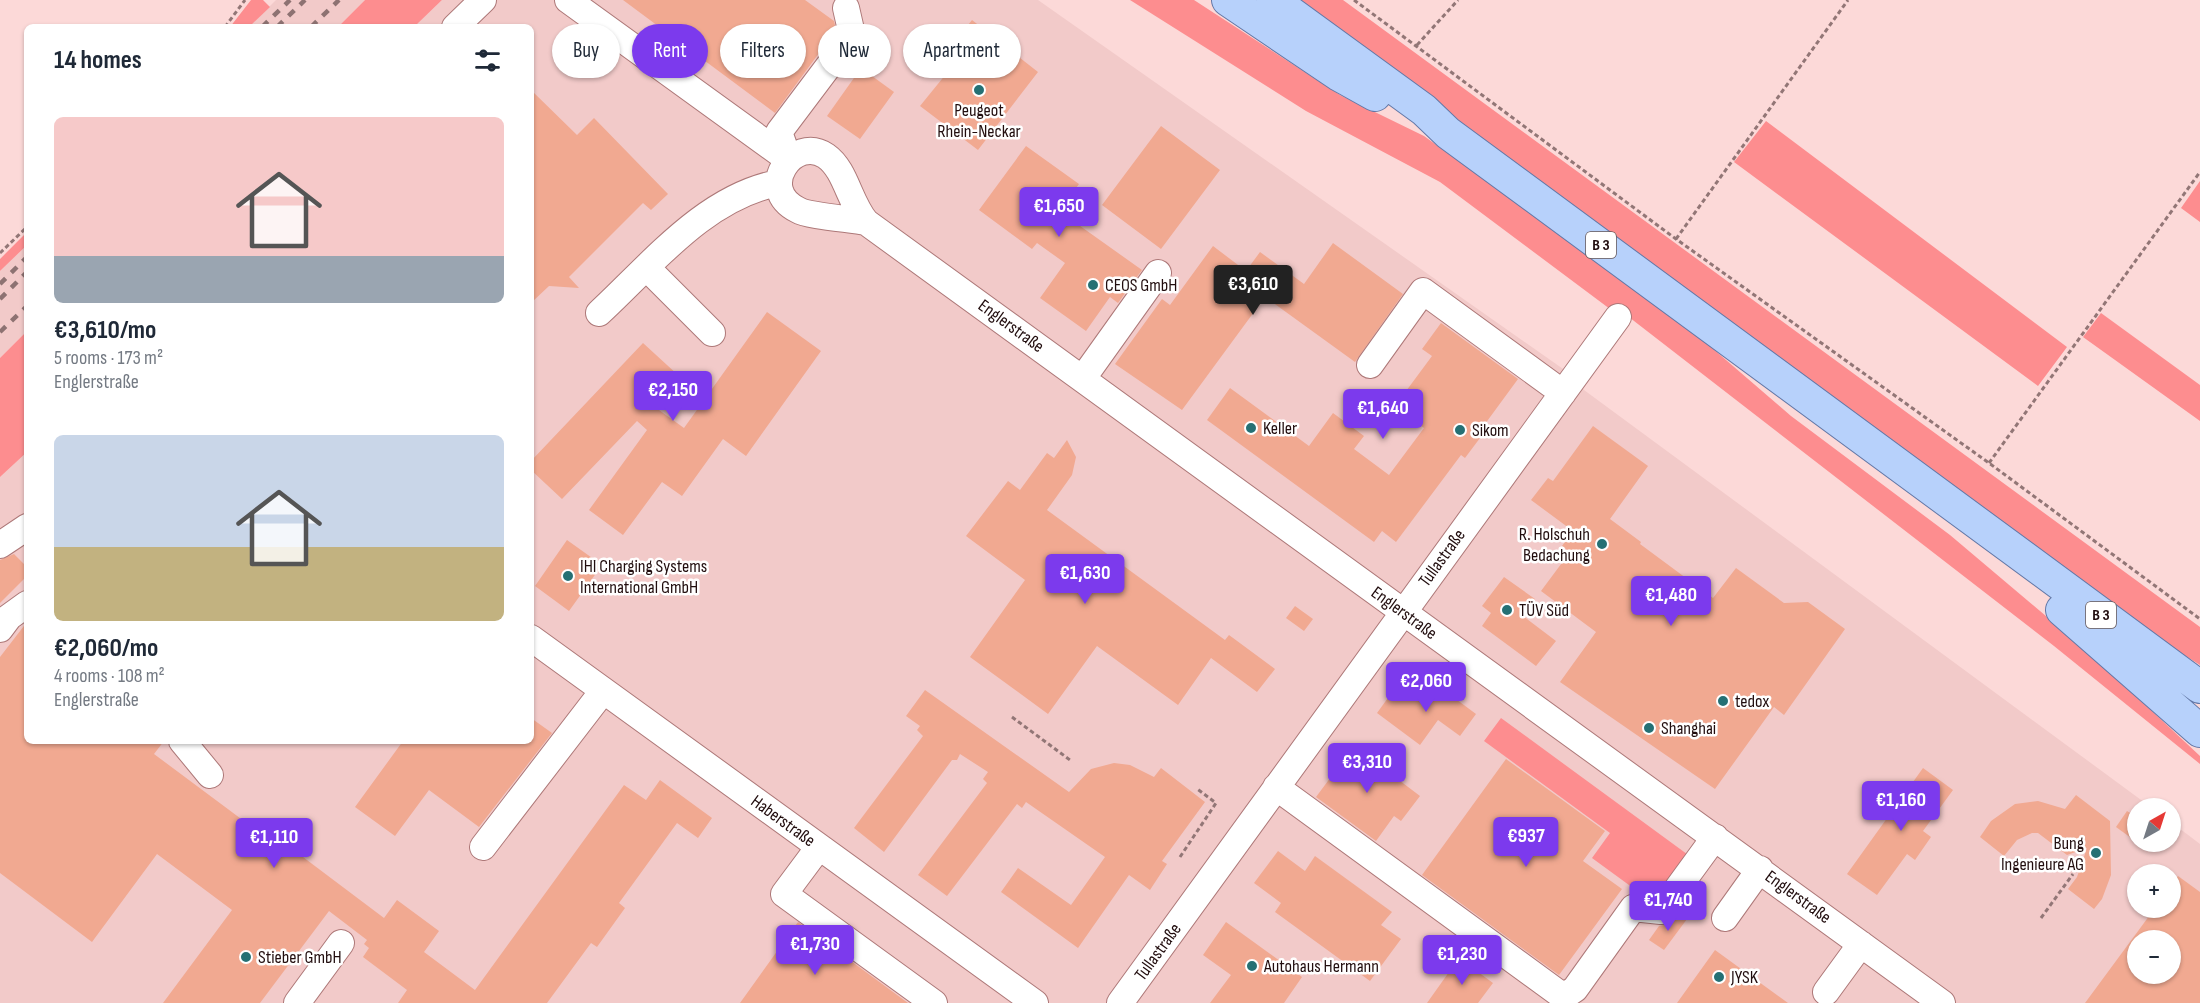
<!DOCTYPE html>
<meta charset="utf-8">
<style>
:root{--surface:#fff;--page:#f2f2f3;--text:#1f2937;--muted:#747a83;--accent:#7c3aed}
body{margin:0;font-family:"Sofia Sans Condensed",sans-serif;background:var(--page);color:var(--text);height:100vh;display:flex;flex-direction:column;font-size:22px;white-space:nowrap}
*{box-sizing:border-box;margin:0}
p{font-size:20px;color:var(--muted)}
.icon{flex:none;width:33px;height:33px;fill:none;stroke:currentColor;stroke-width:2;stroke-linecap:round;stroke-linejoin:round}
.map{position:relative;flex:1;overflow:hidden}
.details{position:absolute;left:24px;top:24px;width:510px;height:720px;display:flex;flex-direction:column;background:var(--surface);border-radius:9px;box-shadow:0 2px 4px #0004}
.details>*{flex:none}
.banner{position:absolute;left:552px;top:24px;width:570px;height:54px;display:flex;gap:12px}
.needle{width:39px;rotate:39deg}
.buttons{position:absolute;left:2127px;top:798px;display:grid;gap:12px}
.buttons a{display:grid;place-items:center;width:54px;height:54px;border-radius:50%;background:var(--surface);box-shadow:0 2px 4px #0004;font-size:30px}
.price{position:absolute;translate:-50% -51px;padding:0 14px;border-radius:6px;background:var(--accent);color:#fff;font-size:20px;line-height:39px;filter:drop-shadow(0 2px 3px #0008)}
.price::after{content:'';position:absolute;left:50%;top:36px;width:18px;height:14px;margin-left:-9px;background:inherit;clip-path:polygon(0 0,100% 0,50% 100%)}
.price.active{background:#222;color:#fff}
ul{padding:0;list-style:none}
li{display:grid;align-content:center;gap:12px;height:318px;padding:0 30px}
li span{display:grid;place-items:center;height:186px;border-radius:9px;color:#555}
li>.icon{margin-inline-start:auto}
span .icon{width:108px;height:108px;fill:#fffc;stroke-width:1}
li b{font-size:26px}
h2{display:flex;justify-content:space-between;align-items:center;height:72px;padding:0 30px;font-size:26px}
.tag{padding:0 21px;border-radius:27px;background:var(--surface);box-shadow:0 2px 4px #0004;font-size:21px;line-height:54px}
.tag.active{background:var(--accent);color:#fff}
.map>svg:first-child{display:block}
.built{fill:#f2cac9;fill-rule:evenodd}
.green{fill:#fd8d8f}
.building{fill:#f1a991;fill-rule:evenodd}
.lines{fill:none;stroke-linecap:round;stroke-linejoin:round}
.minor-casing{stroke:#ad7878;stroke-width:28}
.major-casing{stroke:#6378a7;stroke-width:34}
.path{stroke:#927676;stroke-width:3;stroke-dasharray:4.5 3;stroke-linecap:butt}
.minor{stroke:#fff;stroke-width:26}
.major{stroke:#b7d1fb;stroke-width:32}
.rail{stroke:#8d7272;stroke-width:4.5;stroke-dasharray:8 8;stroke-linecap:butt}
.poi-dot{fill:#257074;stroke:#fff;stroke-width:2}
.labels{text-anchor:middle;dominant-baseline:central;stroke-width:5;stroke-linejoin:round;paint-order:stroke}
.shield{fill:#fff;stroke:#645656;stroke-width:1.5}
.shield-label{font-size:16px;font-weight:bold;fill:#210d0e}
.poi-label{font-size:18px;fill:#210d0e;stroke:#fff;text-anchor:start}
.street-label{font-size:18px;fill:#210d0e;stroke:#fff}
</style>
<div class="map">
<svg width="2200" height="1003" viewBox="0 0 2200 1003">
<rect width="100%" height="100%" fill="#fcd9d8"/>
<path class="built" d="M276,0H365L338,27H249Z
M442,0H1038L1566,371L1584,390L2152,808H2138V842H2170L2171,822L2200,844V1003H0V477L27,452V741H531V27H414ZM2138,874H2170V908H2138ZM2138,940H2170V974H2138Z
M27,245V331L0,358V271Z"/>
<path class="green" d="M251,0H263L270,7L249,27H230Z
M365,0H442L414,27H338Z
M1130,0H1194L1340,95L1424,136L1690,329L1791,416L1950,535L2091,654L2200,756V764L2054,646L1625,314L1614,312L1440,182L1306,111Z
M1291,0H1343L2200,627V665L2146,631Z
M1766,121L2067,347L2038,386L1734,162Z
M2200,181V222L2181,208Z
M27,232V245L0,271V259Z
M2101,313L2200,385V421L2083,337Z
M27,331V452L0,477V358Z
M1501,718L1691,857L1655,904L1592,858L1610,833L1484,741Z"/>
<path class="building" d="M623,0H805L834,21L836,30L775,113Z
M972,20L1038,72L978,150L920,106L946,74L936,66Z
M861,68L894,92L860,139L827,116Z
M531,90L577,135L594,118L668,194L651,210L643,203L569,277L579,288L549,286L531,303Z
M1161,126L1220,170L1161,249L1102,205Z
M1026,146L1079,184L1059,211L1142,270L1118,303L1110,297L1086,331L1040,298L1065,263L1037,243L1032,249L979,210Z
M1333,243L1403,294L1355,362L1265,297L1182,410L1115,364L1162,299L1170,305L1213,246L1246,271L1260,252L1304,284Z
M767,312L821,351L746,456L723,439L682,496L662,482L623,535L589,510L647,430L637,421L562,499L531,470V461L643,343L679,376L652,405L684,428Z
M1441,323L1518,379L1485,424L1489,426L1465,458L1461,455L1396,542L1382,531L1374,542L1207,420L1230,388L1309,446L1333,413L1364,436L1354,449L1389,475L1424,428L1395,406L1432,356L1422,349Z
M1593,426L1648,466L1610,519L1641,542L1640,544L1713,598L1736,568L1784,603L1808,602L1845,629L1784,715L1774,707L1715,789L1560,682L1596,632L1541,591L1570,552L1562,546L1573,531L1531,500L1548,478L1553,481Z
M1067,440L1076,457L1072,475L1047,510L1225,640L1229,635L1275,669L1257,692L1211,658L1178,705L1097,646L1048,714L970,657L1025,580L966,536L1008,481L1020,490L1047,453L1054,458Z
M567,540L602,565L569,611L535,586Z
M14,554L27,567V576L0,603V560Z
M1504,577L1535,599L1523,616L1556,641L1536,666L1482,626L1491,613L1482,606Z
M1295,606L1313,619L1304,631L1286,618Z
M27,622V741H164L154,754L279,847L283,842L384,918L397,900L439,931L424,952L475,990L624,785L646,800L660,780L712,818L698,838L677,823L619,903L625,908L597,947L591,943L547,1003H398L407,990L363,957L369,948L364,944L367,940L329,911L260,1003H163L232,910L157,854L92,942L0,873V657Z
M1433,682L1476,714L1460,736L1438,720L1420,745L1377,713L1393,691L1401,697L1424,694Z
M925,690L1069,792L1091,769L1114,763L1130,765L1154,777L1161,768L1205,802L1162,861L1167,864L1150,890L1129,875L1078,948L1001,892L1018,868L1071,905L1105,857L1026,802L1022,808L1017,804L947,896L918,875L987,783L983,779L988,772L960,754L957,760H952L884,852L854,828L923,736L917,730L920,726L906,716Z
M531,718L552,733L479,827L429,790L395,836L355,807L403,741H531Z
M1354,746L1420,796L1401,821L1394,816L1376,841L1316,797Z
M1506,759L1605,831L1583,861L1622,889L1559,975L1422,875Z
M1923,768L1953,790L1923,831L1931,837L1915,860L1907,854L1877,895L1847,874Z
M2076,795L2110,821L2111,875L2102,899L2094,909L2068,889L2077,877L2087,848L2067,855L2038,833H2032L2017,840L2004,856L1980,837L1991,821L2015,804L2038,801L2065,809Z
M2127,811L2138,818V843L2116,827Z
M1278,851L1305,871L1315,856L1392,912L1381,925L1401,939L1370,981L1275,912L1281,903L1254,883Z
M2178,876L2200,892V1003H2085L2155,908H2170V886ZM2138,940H2170V974H2138Z
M1678,913L1687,919L1664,950L1649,940L1659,926L1668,924Z
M798,922L908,1003H740Z
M1226,922L1302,977L1284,1003H1210L1231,975L1203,955Z
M1715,950L1788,1003H1677Z
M1459,958L1493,983L1478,1003H1427Z"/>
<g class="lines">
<defs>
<path id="minor" d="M568,0L789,160
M455,27L483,0
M789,160L779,132L849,39L851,30L846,8
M866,222C851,219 808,216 798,210C755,189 794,134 826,156C846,170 849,202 866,222L1942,1003
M647,268L712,333
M599,313C652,264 705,197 778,183
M1370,365L1423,291L1563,393
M1083,378L1158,273
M0,545L27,527
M0,629L9,617L27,604
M531,638L1035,1003
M182,741L210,775
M1276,787L1557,992L1566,995L1575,989L1633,908L1661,911L1715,837
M483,847L603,691
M819,847L784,894L934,1003
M1725,918L1760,869
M1826,992L1861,944
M297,1003L341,943
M1120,1003L1618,317"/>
<path id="major" d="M1228,0L1339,75L1375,95
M1273,0L1424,110L1448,133L2200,687
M2062,610L2200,731"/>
</defs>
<use href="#minor" class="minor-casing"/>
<use href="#major" class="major-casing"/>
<path class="path" d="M1354,0L1676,239L1989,463L2200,619
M225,27L245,0
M1417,45L1458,0
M1676,239L1848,0
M0,253L27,227
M1989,463L2200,172
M1012,717L1070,760
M1180,857L1216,803L1196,788
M2041,918L2073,874"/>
<use href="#minor" class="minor"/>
<use href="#major" class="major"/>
<path class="rail" d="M262,27L290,0
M277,27L305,0
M311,27L339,0
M0,284L27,257
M0,299L27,272
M0,332L27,306"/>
</g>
<g class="poi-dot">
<circle cx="979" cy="90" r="6"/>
<circle cx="1093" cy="285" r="6"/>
<circle cx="1251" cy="428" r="6"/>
<circle cx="1460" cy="430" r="6"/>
<circle cx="1602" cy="544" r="6"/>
<circle cx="568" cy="576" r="6"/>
<circle cx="1507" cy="610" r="6"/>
<circle cx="1723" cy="701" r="6"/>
<circle cx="1649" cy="728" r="6"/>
<circle cx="2096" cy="853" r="6"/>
<circle cx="246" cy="957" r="6"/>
<circle cx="1252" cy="966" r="6"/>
<circle cx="1719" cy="977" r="6"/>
</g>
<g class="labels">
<g class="shield">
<rect x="1586" y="232" width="30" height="26" rx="4.5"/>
<rect x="2086" y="602" width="30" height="26" rx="4.5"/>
</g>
<g class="shield-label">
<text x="1601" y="245">B 3</text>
<text x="2101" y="615">B 3</text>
</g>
<g class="poi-label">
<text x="979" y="110" text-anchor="middle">Peugeot<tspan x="979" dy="21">Rhein-Neckar</tspan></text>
<text x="1105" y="285">CEOS GmbH</text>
<text x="1263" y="428">Keller</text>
<text x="1472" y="430">Sikom</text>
<text x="1590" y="534" text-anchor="end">R. Holschuh<tspan x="1590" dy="21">Bedachung</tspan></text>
<text x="580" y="566">IHI Charging Systems<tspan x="580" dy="21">International GmbH</tspan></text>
<text x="1519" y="610">TÜV Süd</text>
<text x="1735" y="701">tedox</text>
<text x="1661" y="728">Shanghai</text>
<text x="2084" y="843" text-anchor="end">Bung<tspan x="2084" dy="21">Ingenieure AG</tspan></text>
<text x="258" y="957">Stieber GmbH</text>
<text x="1264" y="966">Autohaus Hermann</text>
<text x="1731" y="977">JYSK</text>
</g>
<g class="street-label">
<text transform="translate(1011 326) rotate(36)">Englerstraße</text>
<text transform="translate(1442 558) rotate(-54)">Tullastraße</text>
<text transform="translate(1404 613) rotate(36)">Englerstraße</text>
<text transform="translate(783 821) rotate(36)">Haberstraße</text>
<text transform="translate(1798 897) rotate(36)">Englerstraße</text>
<text transform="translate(1158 952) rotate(-54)">Tullastraße</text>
</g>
</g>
</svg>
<div class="buttons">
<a><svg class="needle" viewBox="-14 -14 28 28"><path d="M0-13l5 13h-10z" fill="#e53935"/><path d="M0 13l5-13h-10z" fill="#747a83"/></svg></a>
<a>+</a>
<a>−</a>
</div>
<b class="price" style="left:1059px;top:238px">€1,650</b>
<b class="price active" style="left:1253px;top:316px">€3,610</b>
<b class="price" style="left:673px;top:422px">€2,150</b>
<b class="price" style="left:1383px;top:440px">€1,640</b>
<b class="price" style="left:1085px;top:605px">€1,630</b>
<b class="price" style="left:1671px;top:627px">€1,480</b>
<b class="price" style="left:1426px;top:713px">€2,060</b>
<b class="price" style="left:1367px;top:794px">€3,310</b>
<b class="price" style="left:1901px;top:832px">€1,160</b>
<b class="price" style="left:1526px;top:868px">€937</b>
<b class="price" style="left:274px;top:869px">€1,110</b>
<b class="price" style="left:1668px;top:932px">€1,740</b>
<b class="price" style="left:815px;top:976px">€1,730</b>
<b class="price" style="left:1462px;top:986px">€1,230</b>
<div class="banner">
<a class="tag">Buy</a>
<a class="tag active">Rent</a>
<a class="tag">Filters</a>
<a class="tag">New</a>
<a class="tag">Apartment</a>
</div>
<section class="details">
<h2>14 homes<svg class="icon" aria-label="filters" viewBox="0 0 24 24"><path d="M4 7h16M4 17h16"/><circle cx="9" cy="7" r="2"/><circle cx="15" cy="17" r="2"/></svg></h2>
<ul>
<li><span style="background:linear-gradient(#f6c9c9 75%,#9aa5b1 0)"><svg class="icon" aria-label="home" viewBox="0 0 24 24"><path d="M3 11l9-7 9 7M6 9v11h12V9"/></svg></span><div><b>€3,610/mo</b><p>5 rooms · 173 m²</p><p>Englerstraße</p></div></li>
<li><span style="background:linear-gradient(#c9d6e8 60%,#c2b280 0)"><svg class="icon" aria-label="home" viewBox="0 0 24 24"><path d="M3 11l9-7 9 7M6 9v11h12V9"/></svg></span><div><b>€2,060/mo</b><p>4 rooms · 108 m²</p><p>Englerstraße</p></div></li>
</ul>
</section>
</div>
